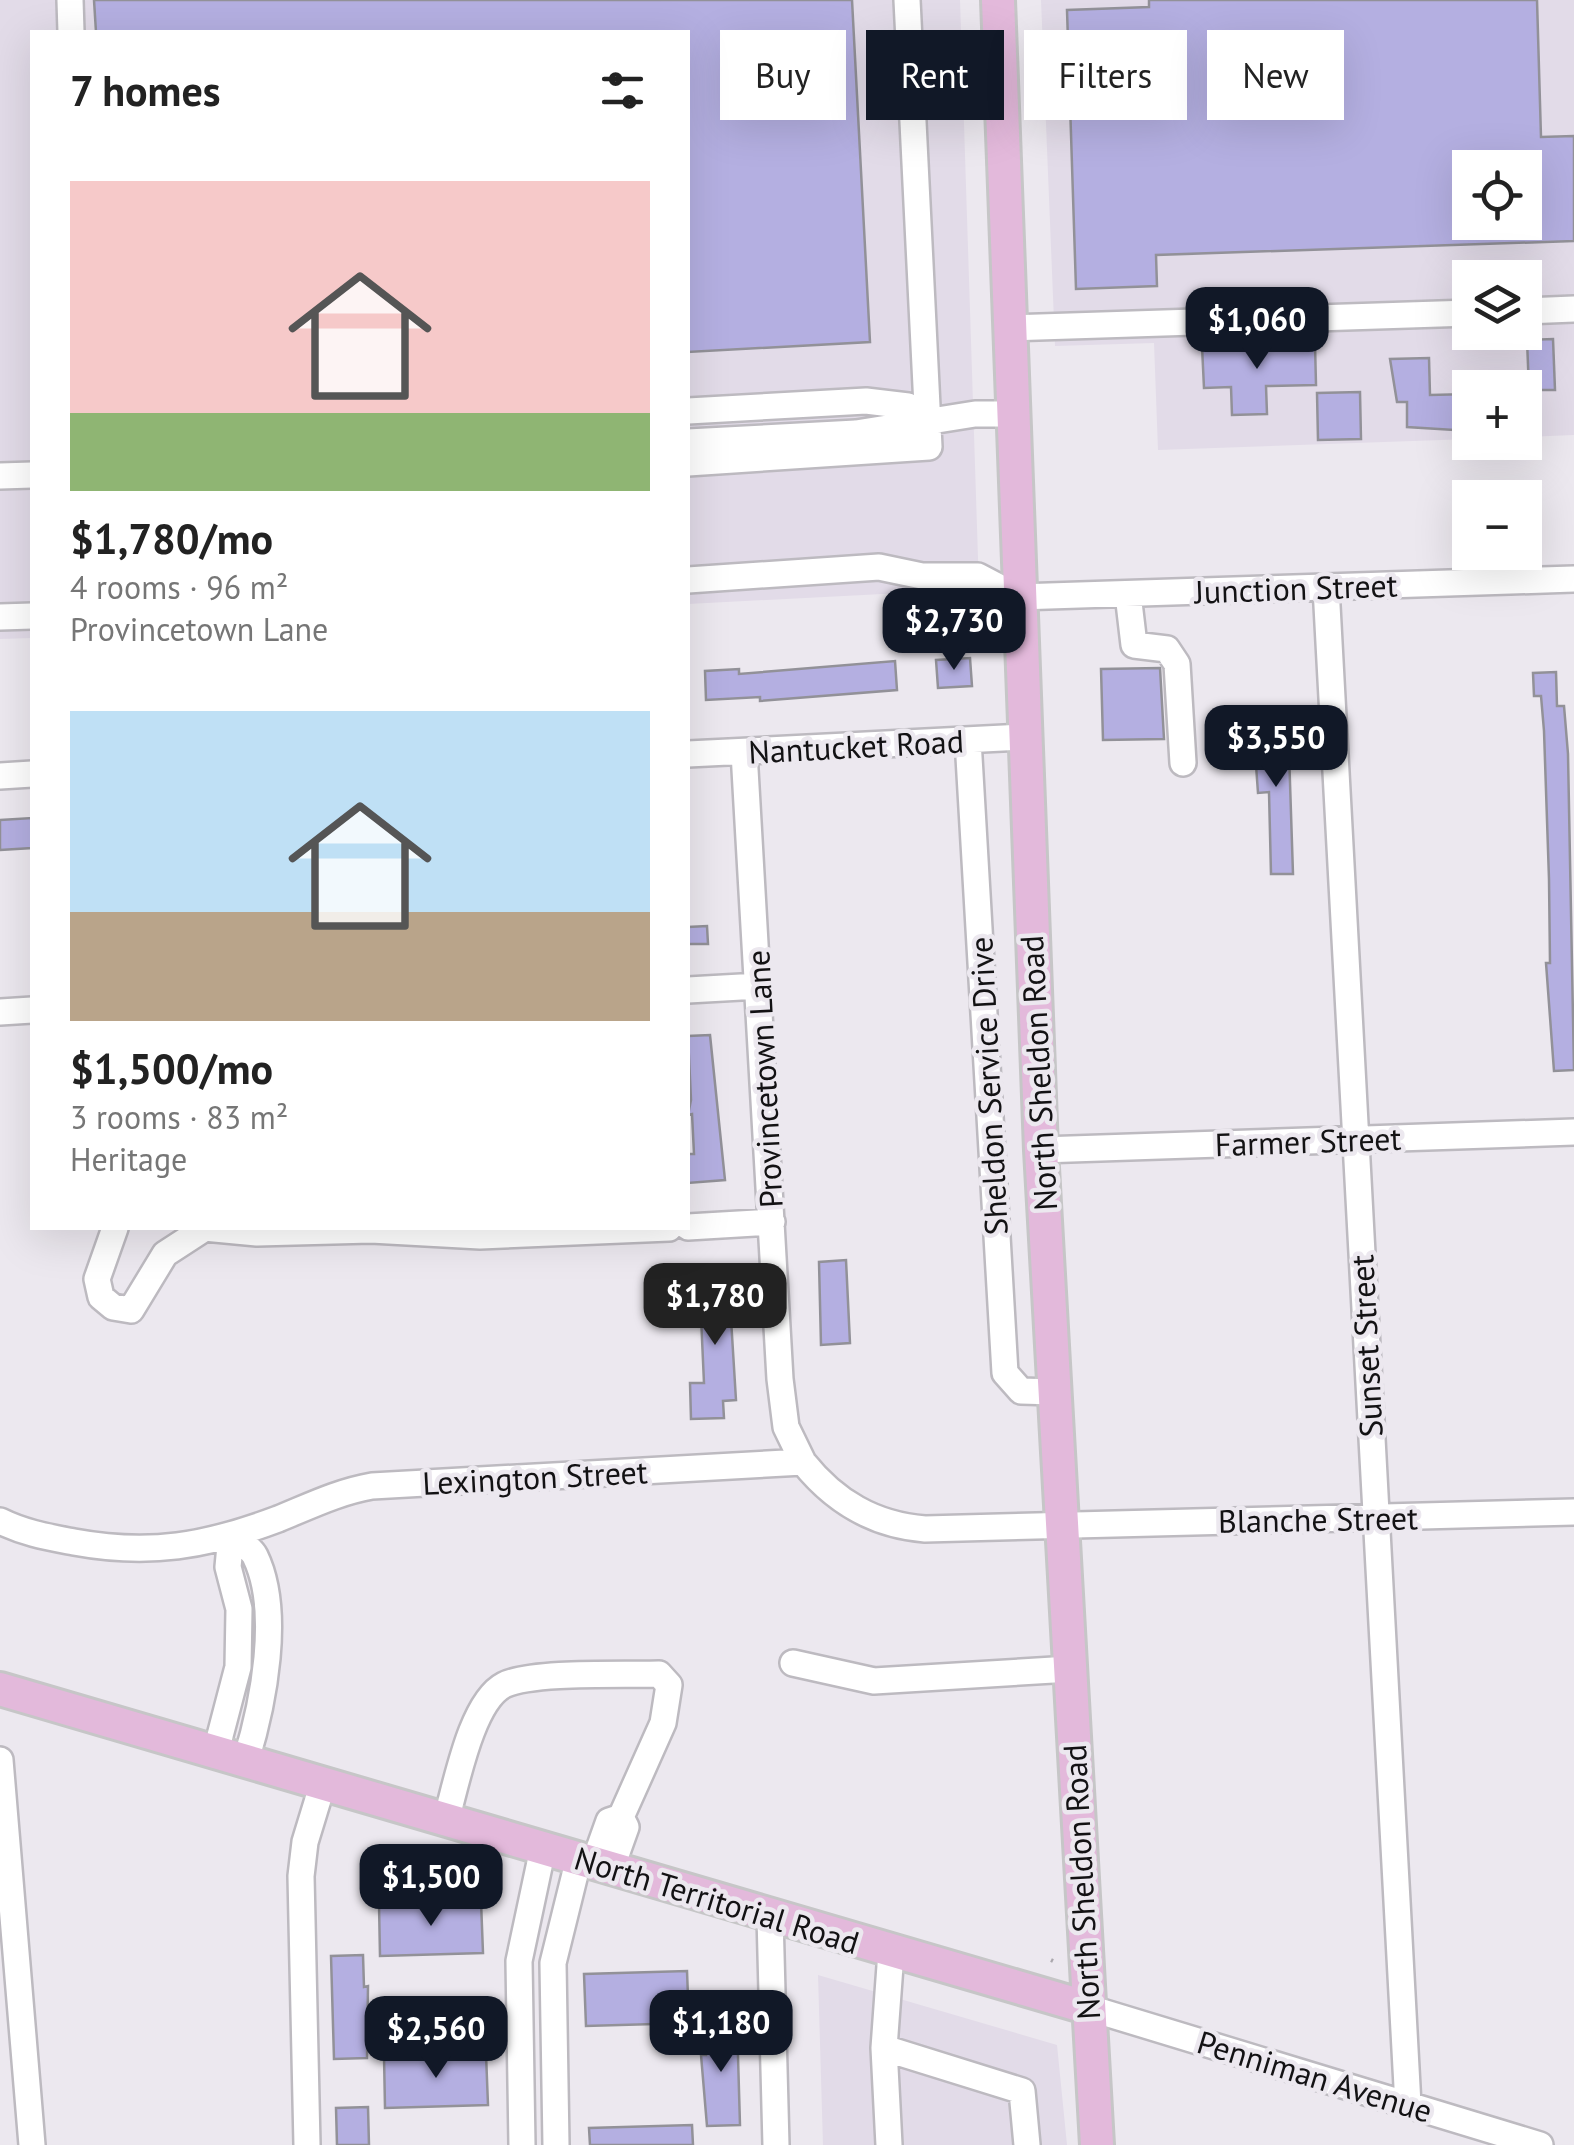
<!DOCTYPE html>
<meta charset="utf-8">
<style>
:root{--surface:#fff;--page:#f2f2f2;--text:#222;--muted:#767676;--accent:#111827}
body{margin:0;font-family:"PT Sans",sans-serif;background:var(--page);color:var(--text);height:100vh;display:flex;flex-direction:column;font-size:38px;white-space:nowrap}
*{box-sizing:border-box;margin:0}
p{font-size:32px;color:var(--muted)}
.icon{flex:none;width:55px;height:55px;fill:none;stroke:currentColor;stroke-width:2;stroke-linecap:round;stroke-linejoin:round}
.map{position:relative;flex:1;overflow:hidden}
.panel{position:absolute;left:30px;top:30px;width:660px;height:1200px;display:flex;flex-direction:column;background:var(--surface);border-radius:0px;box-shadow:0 10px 40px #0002}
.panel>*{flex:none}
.hud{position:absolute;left:720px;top:30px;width:702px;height:90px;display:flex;gap:20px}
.controls{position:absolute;left:1452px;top:150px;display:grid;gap:20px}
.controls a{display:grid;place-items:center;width:90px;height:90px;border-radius:0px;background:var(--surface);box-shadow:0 10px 40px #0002;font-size:50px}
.price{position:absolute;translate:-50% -85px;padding:0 22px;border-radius:20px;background:var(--accent);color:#fff;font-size:32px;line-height:65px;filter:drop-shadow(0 2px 5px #0008)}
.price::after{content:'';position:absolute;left:50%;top:60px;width:30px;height:22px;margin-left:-15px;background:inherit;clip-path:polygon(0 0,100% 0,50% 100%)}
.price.selected{background:#222;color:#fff}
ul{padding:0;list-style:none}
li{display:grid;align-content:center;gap:20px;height:530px;padding:0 40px}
li span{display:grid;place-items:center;height:310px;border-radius:0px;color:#555}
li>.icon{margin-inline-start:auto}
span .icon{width:180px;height:180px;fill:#fffc;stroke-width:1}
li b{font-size:42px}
h2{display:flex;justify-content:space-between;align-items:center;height:120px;padding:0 40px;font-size:42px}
.tag{padding:0 35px;border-radius:0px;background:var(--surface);box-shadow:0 10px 40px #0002;font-size:35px;line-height:90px}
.tag.selected{background:var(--accent);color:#fff}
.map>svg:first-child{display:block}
.built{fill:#e2dbe8;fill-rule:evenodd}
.building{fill:#b4afe1;stroke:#929198;stroke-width:2.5;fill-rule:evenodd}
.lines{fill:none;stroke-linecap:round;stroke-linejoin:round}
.minor-casing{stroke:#bdbac0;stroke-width:30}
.major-casing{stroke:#c6c6c7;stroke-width:38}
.path{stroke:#aaa7ad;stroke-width:4;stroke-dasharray:8 5;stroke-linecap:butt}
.minor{stroke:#fff;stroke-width:25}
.major{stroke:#e3b9db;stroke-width:32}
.labels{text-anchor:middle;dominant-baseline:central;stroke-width:9;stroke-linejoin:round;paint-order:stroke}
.street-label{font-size:32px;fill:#131214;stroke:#ece8ef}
</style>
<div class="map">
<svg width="1574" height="2145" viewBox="0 0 1574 2145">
<rect width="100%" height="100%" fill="#ece8ef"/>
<path class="built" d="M0,0H960L979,589L688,604V32H32V638L0,639Z
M1041,0H1574V435L1525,437V388H1470V439L1158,450L1154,343L1055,346ZM1470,168H1525V222H1470ZM1470,278H1525V332H1470Z
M818,1975L1057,2045L1067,2145H823Z"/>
<path class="building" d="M94,0H852L870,342L688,352V32H96Z
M1149,0H1537L1541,137L1574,136V241L1156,255L1157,286L1076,289L1067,10L1149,7ZM1470,168H1525V222H1470Z
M1553,339L1555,390H1529L1527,340Z
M1315,344L1316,385L1266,386L1267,414L1232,415L1231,387L1204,388L1202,346Z
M1429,358L1430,395L1470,394V431L1407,427V402H1397L1390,359Z
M1360,392L1361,439L1318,440L1317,393Z
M970,658L972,686L938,688L936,660Z
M895,661L897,690L760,701V697L706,700L705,671L739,669V674Z
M1160,668L1164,739L1103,740L1101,669Z
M1556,672L1557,706H1564L1568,754L1574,1070L1554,1071L1546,963H1550L1549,879L1544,731L1541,696H1534L1533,673Z
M1288,722L1293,874H1271L1269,792L1258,793L1253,723Z
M32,818V848L0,850V820Z
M707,926L708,944H688V927Z
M710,1035L725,1180L688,1183V1154H694L692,1114L688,1115L691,1100L688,1036Z
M846,1260L850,1343L821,1345L819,1262Z
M728,1270L736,1400L723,1401L724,1418L691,1419L690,1383H704L699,1272Z
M481,1901L483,1953L380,1956L379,1904Z
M363,1955L364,1987L368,1986L367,2058L334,2059L331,1956Z
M687,1971L689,2023L586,2026L584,1974Z
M737,2022L740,2125L707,2126L701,2055H706L705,2023Z
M486,2054L488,2105L385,2108L384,2056Z
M368,2107L369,2145H337L336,2108Z
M692,2125L693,2145H590L589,2128Z"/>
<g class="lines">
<defs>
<path id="minor" d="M70,0L71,32
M1525,311L1574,309
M1009,328L1470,313
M688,411L866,401L908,406L930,421
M688,442L856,433L975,414H1012
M688,463L929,447L907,0
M0,476L32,475
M688,580L879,567L922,576H978L1018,597L1574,579
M1326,587L1408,2105
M1128,594L1134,645L1167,649L1177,664L1183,763
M0,617L32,616
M968,740L1005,1373L1021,1391L1054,1392
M744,752L780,1379L786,1427L803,1462
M688,754L1024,737
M0,776L32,774
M688,990L759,986
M0,1012L32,1010
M1041,1150L1574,1132
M688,1227L772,1222
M115,1228L97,1279L101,1297L113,1307L131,1310L165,1254L205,1228
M204,1228L257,1233L371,1230L480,1236L669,1228
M0,1521C24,1533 48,1537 74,1542C150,1556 206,1546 278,1519C310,1506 338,1492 372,1486L803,1462C835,1502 874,1525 925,1529L1574,1512
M231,1535C238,1541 251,1548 255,1556C282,1611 263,1705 246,1760
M793,1663L874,1681L1070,1669
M216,1751L238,1667L239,1609L228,1567L231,1535
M0,1760L32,2145
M446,1820C456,1786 471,1702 504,1685C532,1671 625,1675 659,1674L669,1685L663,1723L621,1817L626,1827L611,1869
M594,1863L609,1821L621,1817
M770,1916L776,2145
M1089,2008L1540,2145
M884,2048L1022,2091L1027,2145
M307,2145L301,1876L305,1842L323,1783
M522,2145L519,1961L543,1848
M556,2145L553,1963L579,1858
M889,2145L884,2048L891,1952"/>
<path id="major" d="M998,0L1041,1150L1097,2145
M0,1689L1089,2008"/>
</defs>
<use href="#minor" class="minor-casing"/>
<use href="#major" class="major-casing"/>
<path class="path" d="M1051,1960L1053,1961"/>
<use href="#minor" class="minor"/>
<use href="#major" class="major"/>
</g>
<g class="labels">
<g class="street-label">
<text transform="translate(1296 588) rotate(-2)">Junction Street</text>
<text transform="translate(856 746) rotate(-3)">Nantucket Road</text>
<text transform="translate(1038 1073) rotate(-93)">North Sheldon Road</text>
<text transform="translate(764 1079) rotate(-93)">Provincetown Lane</text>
<text transform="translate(988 1086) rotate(-93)">Sheldon Service Drive</text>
<text transform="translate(1308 1141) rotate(-2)">Farmer Street</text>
<text transform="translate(1366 1346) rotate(-93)">Sunset Street</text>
<text transform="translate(535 1477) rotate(-3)">Lexington Street</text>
<text transform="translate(1318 1519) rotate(-1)">Blanche Street</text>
<text transform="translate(1081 1882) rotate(-93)">North Sheldon Road</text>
<text transform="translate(717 1900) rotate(17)">North Territorial Road</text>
<text transform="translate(1315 2076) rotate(17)">Penniman Avenue</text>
</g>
</g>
</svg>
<div class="controls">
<a><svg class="icon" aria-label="locate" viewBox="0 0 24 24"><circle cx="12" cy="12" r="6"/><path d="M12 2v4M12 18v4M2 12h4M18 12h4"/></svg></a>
<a><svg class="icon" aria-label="layers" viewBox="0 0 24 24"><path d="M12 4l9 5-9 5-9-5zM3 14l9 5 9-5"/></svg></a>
<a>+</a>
<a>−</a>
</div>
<b class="price" style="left:1257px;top:372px">$1,060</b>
<b class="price" style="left:954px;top:673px">$2,730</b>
<b class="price" style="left:1276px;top:790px">$3,550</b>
<b class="price selected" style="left:715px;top:1348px">$1,780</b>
<b class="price" style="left:431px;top:1929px">$1,500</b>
<b class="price" style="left:721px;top:2075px">$1,180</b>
<b class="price" style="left:436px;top:2081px">$2,560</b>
<div class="hud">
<a class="tag">Buy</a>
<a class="tag selected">Rent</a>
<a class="tag">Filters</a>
<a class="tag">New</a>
</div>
<section class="panel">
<h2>7 homes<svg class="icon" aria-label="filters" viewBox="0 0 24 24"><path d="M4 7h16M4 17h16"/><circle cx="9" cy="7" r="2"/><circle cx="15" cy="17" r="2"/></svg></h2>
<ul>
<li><span style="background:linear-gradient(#f6c9c9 75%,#8fb573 0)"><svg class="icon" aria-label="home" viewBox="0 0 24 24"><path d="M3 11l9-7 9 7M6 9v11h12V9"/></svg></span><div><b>$1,780/mo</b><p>4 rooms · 96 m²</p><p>Provincetown Lane</p></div></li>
<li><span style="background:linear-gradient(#bfe0f5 65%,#b9a48a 0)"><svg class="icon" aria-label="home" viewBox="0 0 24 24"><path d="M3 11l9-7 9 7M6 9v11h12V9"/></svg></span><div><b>$1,500/mo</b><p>3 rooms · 83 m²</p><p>Heritage</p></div></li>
</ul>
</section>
</div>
